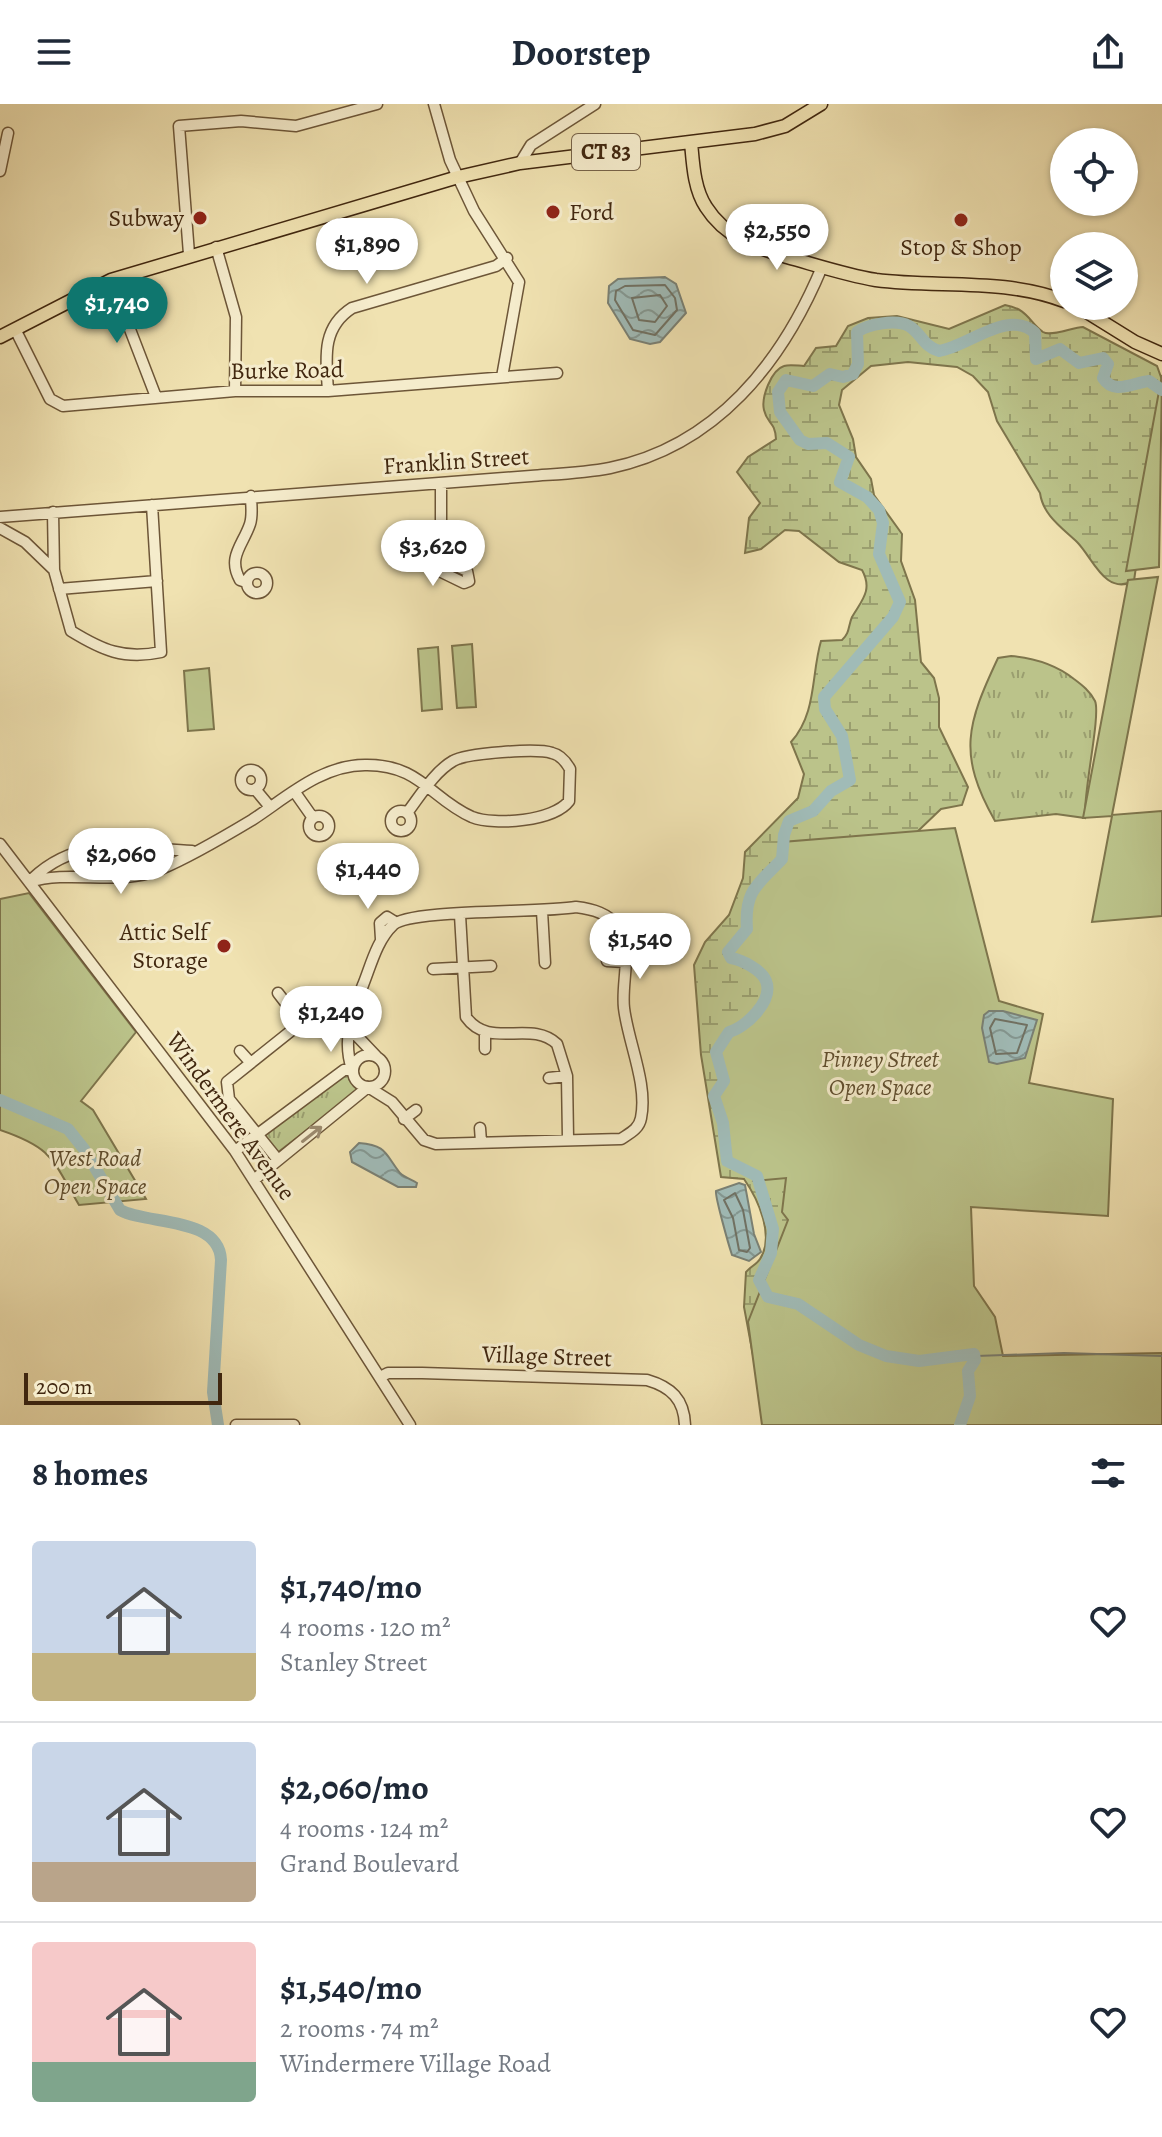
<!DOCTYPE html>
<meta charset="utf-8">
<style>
:root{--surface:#fff;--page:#f6f6f7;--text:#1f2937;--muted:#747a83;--line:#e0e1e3;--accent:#0f766e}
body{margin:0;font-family:Alegreya,serif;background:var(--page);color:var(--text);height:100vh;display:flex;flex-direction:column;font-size:30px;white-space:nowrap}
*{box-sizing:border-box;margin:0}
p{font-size:26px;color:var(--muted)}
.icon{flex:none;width:44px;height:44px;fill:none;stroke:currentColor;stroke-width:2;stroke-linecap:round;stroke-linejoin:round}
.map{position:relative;height:1321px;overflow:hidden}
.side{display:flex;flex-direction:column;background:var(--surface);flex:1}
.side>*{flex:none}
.tools{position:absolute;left:1050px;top:24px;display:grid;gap:16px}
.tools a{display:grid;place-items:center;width:88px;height:88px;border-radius:50%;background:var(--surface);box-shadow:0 2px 6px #0004;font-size:40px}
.scale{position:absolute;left:24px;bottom:20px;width:198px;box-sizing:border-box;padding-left:8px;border:4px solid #41270f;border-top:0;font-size:22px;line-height:28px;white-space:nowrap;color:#41270f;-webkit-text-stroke:6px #f5eccc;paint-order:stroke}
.price{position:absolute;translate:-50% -68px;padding:0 18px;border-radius:28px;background:#fff;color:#222;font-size:26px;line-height:52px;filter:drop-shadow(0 2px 4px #0008)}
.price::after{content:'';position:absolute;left:50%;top:48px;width:24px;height:18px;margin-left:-12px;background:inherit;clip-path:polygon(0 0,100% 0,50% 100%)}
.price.current{background:var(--accent);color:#fff}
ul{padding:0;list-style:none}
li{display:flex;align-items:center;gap:24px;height:200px;padding:0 32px}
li+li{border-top:2px solid var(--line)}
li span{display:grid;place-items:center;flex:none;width:224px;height:160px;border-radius:8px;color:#555}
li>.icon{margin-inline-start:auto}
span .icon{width:96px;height:96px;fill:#fffc;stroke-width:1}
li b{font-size:34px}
h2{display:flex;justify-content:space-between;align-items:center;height:96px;padding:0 32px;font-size:34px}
header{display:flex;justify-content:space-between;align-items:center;height:104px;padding:0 32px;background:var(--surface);font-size:36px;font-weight:700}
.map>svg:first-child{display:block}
.grass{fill:url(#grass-tufts);stroke:#7e754c;stroke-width:2}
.wetland{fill:url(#wetland-marsh);stroke:#7e754c;stroke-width:2}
.park{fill:#bbc38a;stroke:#7e754c;stroke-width:2}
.water{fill:url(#water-waves);stroke:#7a8074;stroke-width:2}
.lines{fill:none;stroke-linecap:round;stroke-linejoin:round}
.shore{stroke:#707163;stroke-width:2}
.stream{stroke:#7a8074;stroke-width:2}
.river{stroke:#a0bbb7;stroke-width:12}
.minor-casing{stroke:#6d5638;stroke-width:13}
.major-casing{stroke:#41270f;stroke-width:15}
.minor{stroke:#f5eccc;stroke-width:10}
.major{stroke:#f0e2b1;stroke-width:12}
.oneway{stroke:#9b8a6e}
.poi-dot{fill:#8f2418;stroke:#f5eccc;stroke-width:3}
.labels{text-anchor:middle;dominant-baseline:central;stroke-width:6;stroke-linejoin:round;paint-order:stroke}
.shield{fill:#f5eccc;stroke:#776248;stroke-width:2}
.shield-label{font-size:22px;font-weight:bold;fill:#41270f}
.poi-label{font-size:24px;fill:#41270f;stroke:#f5eccc;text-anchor:end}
.street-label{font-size:24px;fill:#41270f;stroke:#f5eccc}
.park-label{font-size:24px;font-style:italic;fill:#604e2e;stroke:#f5eccc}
</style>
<header><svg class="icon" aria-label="menu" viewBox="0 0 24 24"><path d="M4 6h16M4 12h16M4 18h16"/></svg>Doorstep<svg class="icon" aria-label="share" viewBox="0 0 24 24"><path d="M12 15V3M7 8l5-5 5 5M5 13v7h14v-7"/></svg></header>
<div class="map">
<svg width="1162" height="1321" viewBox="0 0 1162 1321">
<defs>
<pattern id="grass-tufts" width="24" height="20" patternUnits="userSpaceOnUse" patternTransform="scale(2)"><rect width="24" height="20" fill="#bbc38a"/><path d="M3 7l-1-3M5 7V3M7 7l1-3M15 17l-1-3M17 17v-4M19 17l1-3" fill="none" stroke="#9a9e6f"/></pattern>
<pattern id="wetland-marsh" width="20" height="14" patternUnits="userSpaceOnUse" patternTransform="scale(2)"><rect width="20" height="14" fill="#bbc38a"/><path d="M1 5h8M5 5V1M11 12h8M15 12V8" fill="none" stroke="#9a9e6f"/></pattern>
<pattern id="water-waves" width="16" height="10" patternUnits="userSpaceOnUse" patternTransform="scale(2)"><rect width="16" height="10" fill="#a0bbb7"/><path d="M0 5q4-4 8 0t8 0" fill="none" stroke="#849893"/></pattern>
</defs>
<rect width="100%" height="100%" fill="#f0e2b1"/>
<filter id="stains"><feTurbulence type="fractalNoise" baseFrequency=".0025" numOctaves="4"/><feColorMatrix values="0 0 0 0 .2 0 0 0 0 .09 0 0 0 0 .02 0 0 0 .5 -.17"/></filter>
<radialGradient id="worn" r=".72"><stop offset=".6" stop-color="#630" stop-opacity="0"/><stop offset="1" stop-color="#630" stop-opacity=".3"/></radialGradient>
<path class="grass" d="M1011,552C1034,554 1055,560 1074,575C1082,581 1090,587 1095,597C1101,611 1083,689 1085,714L1056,710L995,717C957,650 967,620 998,554Z
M346,969L358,987L277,1049L263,1032Z"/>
<path class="wetland" d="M1005,201C1028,205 1029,218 1043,228C1051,233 1073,223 1083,223L1157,262L1162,276L1134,477C1105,492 1093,454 1077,438C1061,423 1043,411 1040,389L997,317L988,288L973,272L957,263L908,258L871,262L842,286L839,301L853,335L856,353L871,375L874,391L902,430L901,457L915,496L921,558L934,574L939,594V623L968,683L962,701L941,705L918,727L758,1278L744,1203L746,1168C750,1163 757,1160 760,1155C775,1132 758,1095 744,1075L721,1073L701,951L694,861L705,838L729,811L743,774L745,748L798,694L804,670L791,638C817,609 811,571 821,537L842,536C850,529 848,522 852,513C862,496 873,486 862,466L839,458L799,427L785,426L761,445L745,449L749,414L760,399L737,368L748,353L776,335C775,317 767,320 764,306C761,294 771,266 784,262C790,260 799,262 804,262L816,244L836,242L848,222L868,214L897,212L949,225Z"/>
<path class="park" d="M1162,271L1159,463L1126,467Z
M1158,473L1112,711L1162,707V812L1092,818L1112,712L1083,714L1128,476Z
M472,540L476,603L457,604L452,542Z
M438,543L442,605L422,607L418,545Z
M209,564L214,625L188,627L184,567Z
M955,724L999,897L1043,910L1029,979L1113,995L1108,1112L971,1103L974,1182L995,1213L1003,1252L1162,1249V1321H762L748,1218L788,1116L782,1108L786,1074L753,1077L754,1068L730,1057C720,1037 720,1013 714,992L723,975L716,948L727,926C749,920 762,902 765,878L750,857L735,854L731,846L745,826L744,810L754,783L780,755L782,738Z
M29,789L136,928L81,997L93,1006L146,1095L79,1101C52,1055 53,1044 0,1026V795Z"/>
<path class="water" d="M665,173L676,180L686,209L660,238L650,240L630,235L608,199L609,182L618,175Z
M989,907H1003L1037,916L1025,954L997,960L989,958L982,924L984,911Z
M359,1039C387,1041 385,1050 400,1069C404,1073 412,1076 417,1079L416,1083H398L352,1058L350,1048Z
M739,1079L745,1081L754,1130L761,1148L749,1157L732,1151C729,1142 715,1093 716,1087Z"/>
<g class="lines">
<path class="shore" d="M665,181L675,194L677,206L655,231L633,226L615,196L616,187L625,182Z
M660,191L667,202L655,218L639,216L632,194Z
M995,915L1027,921L1017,949L996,950L990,924Z
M735,1089L743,1106L750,1144L747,1148L739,1146L733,1114L724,1096Z"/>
<path class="stream" d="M976,1252L1064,1249L1162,1252"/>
<path class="river" d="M0,996L68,1025L84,1045L120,1106C147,1121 219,1112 221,1156L213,1288L218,1321
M960,1321L970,1292L968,1267L975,1256L974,1250L919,1257L886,1252L859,1241L798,1200L768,1193L759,1176L771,1149L773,1125L757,1072L727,1057L723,1019L714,992L724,977L716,948L729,928C745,924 774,897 766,877C762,866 742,856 731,854L728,848L747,825C744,785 759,780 782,755L784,731L789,717L813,707L831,687L850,676L842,632L825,605L824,593L893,513L900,498L879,450L883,419L879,406L867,393L840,378L849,353L827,339L808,340L800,336L780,308L778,288L786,276L813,282L830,270L843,273L853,270L858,260L857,228C868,220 896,215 909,222C921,229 924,243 939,247C968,243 1008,204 1035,229L1036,255L1060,245L1079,259L1103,254L1108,260L1103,274C1114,291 1132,279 1149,277L1162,286"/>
<defs>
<path id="minor" d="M434,0L450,56L474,107L519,178L502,273
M520,59L531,41L595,0
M0,67L8,29
M216,143L236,213L235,287
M189,150L179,22L241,17L296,22L377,0
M111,176L156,293
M15,225L50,295L63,302L235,287H328L557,269
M328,287C326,255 321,224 352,204L496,162L507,154
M53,408L54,466
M0,413L531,372C557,370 584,369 610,364C716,342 782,259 822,163
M0,424L25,438L54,466L71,527C102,546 124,556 161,548L152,401
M433,451L467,467L469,477L464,479L429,462L441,428V379
M247 479a10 10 0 1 1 20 0a10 10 0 1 1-20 0Z
M246,478L240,476C227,453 243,441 250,420C253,411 251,401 251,392
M59,485L157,477
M241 676a10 10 0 1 1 20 0a10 10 0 1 1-20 0Z
M255,685L270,703
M294,687L313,714
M391 717a10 10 0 1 1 20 0a10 10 0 1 1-20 0Z
M309 722a10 10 0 1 1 20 0a10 10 0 1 1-20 0Z
M0,740L235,1047L410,1321
M32,775C79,730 133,744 192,747
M29,778C73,765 118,783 161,765C188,754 227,731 252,716C286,694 321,661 365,661C420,660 431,695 472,713C495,722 554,717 569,697L570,665C566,658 561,651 552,649C537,644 466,649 453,657C434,668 420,692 407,709
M542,807L545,859
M460,811L466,913C489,946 531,915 557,940L567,972L568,1034
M381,835L380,819L387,813L395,818
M607,857L625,858
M433,865L491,862
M278,889L301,919
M485,929V945
M349,930L356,931L376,952
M240,947L250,958
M353 967a16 16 0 1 1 32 0a16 16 0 1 1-32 0Z
M549,974L567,972
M404,1015L416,1006
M480,1024L481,1038
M235,1047L344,966L352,965C342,936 352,908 363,881C371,861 377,836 393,821C409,805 542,809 576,803C592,805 609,809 619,824C633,846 621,879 624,904C628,938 648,980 641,1014C639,1025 630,1029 621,1035L436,1040L424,1036L392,998L368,983L255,1075
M278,1056L229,995L227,978L326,899L335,896L354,902
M380,1273L388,1269H422L647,1276C671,1283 684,1295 685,1321
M236,1321H294"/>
<path id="major" d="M691,38C693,60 694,85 706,103C725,133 755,143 787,153C816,161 846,171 876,176C937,184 1005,174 1064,197
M1077,202L1135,238L1162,250
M0,233L111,176L458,73L520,59L755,30L785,22L821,0"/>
</defs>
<use href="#minor" class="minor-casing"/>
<use href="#major" class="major-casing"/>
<use href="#minor" class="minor"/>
<use href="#major" class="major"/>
</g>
<defs><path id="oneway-shaft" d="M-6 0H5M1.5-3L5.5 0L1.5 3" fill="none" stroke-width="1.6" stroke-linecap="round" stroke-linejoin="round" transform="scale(2)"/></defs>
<use class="oneway" href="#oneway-shaft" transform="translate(312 1030) rotate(-38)"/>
<g class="poi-dot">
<circle cx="553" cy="108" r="8"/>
<circle cx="200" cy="114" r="8"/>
<circle cx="961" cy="116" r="8"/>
<circle cx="224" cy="842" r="8"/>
</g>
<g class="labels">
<rect class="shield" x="572" y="30" width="68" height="36" rx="6"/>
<g class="shield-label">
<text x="606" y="48">CT 83</text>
</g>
<g class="poi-label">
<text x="569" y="108" text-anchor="start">Ford</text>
<text x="184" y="114">Subway</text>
<text x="961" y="143" text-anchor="middle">Stop &amp; Shop</text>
<text x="208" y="828">Attic Self<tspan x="208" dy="28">Storage</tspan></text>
</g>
<g class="street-label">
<text transform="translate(287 266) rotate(-1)">Burke Road</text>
<text transform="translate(456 357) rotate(-4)">Franklin Street</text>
<text transform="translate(231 1012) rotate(54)">Windermere Avenue</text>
<text transform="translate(547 1252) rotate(2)">Village Street</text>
</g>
<g class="park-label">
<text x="880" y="955">Pinney Street<tspan x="880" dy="28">Open Space</tspan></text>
<text x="95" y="1054">West Road<tspan x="95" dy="28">Open Space</tspan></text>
</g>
</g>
<rect width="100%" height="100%" filter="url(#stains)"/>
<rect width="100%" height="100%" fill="url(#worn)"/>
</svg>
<div class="tools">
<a><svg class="icon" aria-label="locate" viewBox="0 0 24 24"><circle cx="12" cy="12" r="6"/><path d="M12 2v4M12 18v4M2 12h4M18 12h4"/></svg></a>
<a><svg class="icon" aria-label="layers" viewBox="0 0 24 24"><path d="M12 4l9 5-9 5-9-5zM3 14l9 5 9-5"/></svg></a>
</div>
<div class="scale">200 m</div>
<b class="price" style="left:777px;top:168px">$2,550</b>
<b class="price" style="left:367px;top:182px">$1,890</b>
<b class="price current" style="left:117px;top:241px">$1,740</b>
<b class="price" style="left:433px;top:484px">$3,620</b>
<b class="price" style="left:121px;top:792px">$2,060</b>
<b class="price" style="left:368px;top:807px">$1,440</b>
<b class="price" style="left:640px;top:877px">$1,540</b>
<b class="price" style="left:331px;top:950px">$1,240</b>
</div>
<section class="side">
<h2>8 homes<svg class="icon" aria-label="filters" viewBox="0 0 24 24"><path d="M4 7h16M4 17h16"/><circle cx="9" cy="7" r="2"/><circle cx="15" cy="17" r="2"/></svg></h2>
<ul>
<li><span style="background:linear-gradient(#c9d6e8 70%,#c2b280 0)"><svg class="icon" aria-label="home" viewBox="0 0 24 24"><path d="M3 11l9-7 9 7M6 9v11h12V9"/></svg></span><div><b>$1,740/mo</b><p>4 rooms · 120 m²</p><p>Stanley Street</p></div><svg class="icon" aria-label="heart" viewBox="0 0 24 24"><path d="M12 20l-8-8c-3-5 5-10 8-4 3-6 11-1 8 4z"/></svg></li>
<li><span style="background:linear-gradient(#c9d6e8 75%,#b9a48a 0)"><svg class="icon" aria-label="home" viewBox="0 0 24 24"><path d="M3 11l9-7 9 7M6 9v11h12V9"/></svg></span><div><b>$2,060/mo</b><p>4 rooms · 124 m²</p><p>Grand Boulevard</p></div><svg class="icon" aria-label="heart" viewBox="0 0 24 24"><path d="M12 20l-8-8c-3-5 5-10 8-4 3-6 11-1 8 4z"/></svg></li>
<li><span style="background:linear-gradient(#f6c9c9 75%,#7fa58c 0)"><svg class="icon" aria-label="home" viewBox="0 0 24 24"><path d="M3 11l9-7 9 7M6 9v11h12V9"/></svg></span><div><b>$1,540/mo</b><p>2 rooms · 74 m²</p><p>Windermere Village Road</p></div><svg class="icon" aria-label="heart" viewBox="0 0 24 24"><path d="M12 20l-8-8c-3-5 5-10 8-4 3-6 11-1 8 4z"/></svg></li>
</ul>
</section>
